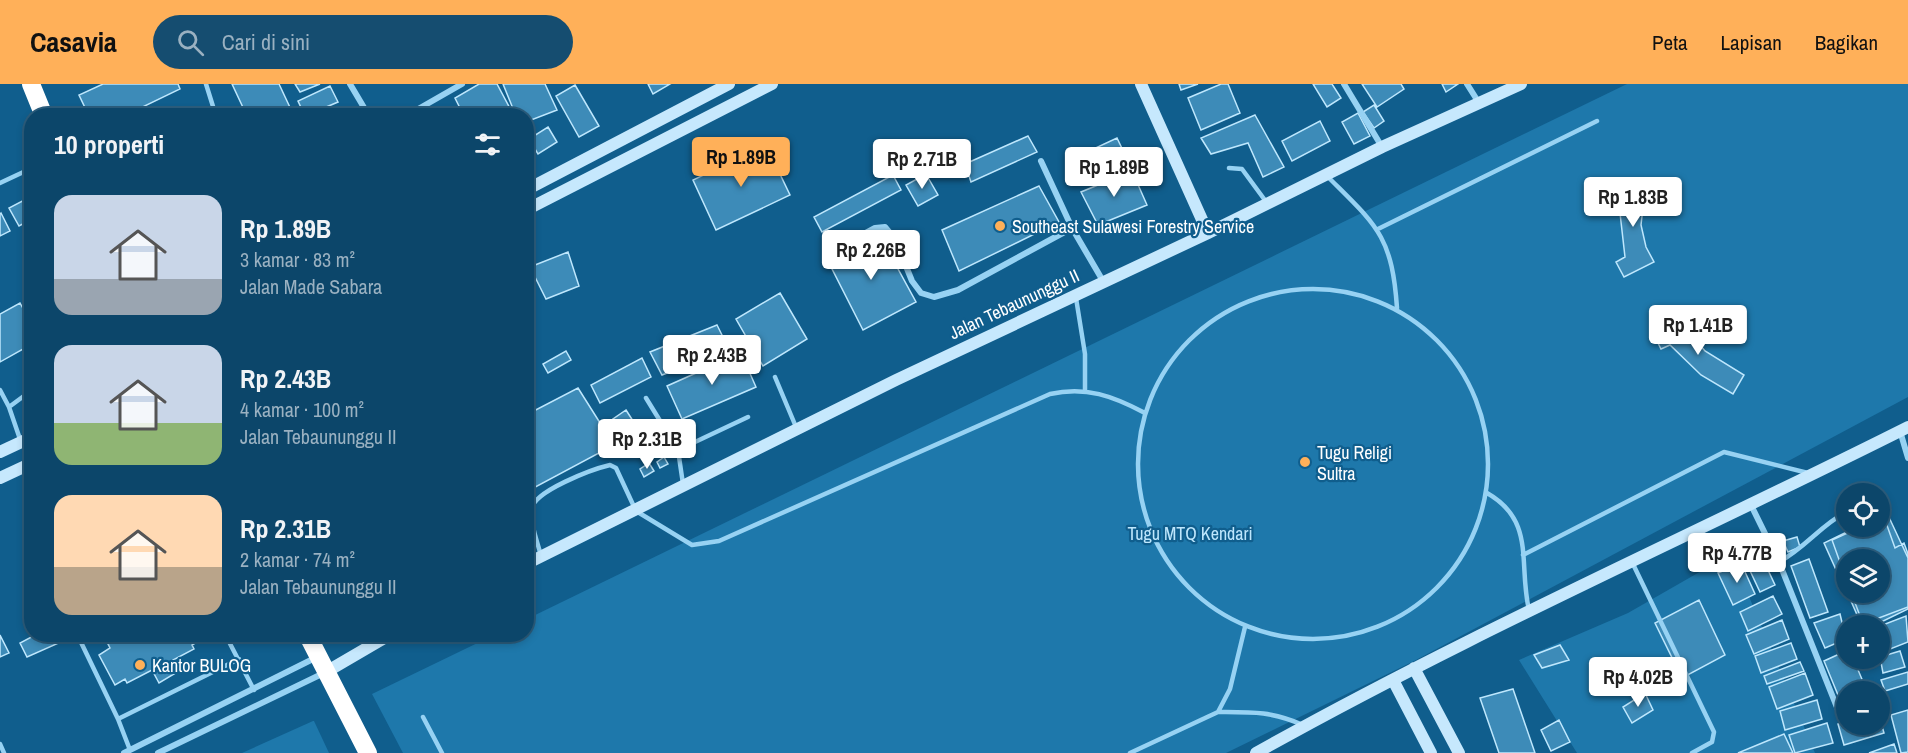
<!DOCTYPE html>
<html lang="id">
<meta charset="utf-8">
<style>
:root{--surface:#0c466a;--page:#154d70;--text:#f1f3f6;--muted:#9ab1c1;--line:#2c5e7e;--accent:#ffb059}
body{margin:0;font-family:"Archivo Narrow",sans-serif;background:var(--page);color:var(--text);height:100vh;display:flex;flex-direction:column;font-size:22px;white-space:nowrap}
*{box-sizing:border-box;margin:0}
p{font-size:20px;color:var(--muted)}
.icon{flex:none;width:33px;height:33px;fill:none;stroke:currentColor;stroke-width:2;stroke-linecap:round;stroke-linejoin:round}
.map{position:relative;flex:1;overflow:hidden}
.details{position:absolute;left:24px;top:24px;width:510px;height:534px;display:flex;flex-direction:column;background:var(--surface);border-radius:24px;box-shadow:0 3px 9px #0003,0 0 0 2px var(--line)}
.details>*{flex:none}
.tools{position:absolute;left:1836px;top:399px;display:grid;gap:12px}
.tools a{display:grid;place-items:center;width:54px;height:54px;border-radius:50%;background:var(--surface);box-shadow:0 3px 9px #0003,0 0 0 2px var(--line);font-size:30px}
.price{position:absolute;translate:-50% -51px;padding:0 14px;border-radius:6px;background:#fff;color:#222;font-size:20px;line-height:39px;filter:drop-shadow(0 2px 3px #0008)}
.price::after{content:'';position:absolute;left:50%;top:36px;width:18px;height:14px;margin-left:-9px;background:inherit;clip-path:polygon(0 0,100% 0,50% 100%)}
.price.current{background:var(--accent);color:#111}
ul{padding:0;list-style:none}
li{display:flex;align-items:center;gap:18px;height:150px;padding:0 30px}
li span{display:grid;place-items:center;flex:none;width:168px;height:120px;border-radius:18px;color:#555}
li>.icon{margin-inline-start:auto}
span .icon{width:72px;height:72px;fill:#fffc;stroke-width:1}
li b{font-size:26px}
h2{display:flex;justify-content:space-between;align-items:center;height:72px;padding:0 30px;font-size:26px}
header{display:flex;align-items:center;gap:36px;box-sizing:border-box;height:84px;padding:0 30px;background:var(--accent);color:#111}
header strong{font-size:28px}
nav{display:flex;gap:33px;margin-inline-start:auto;font-size:21px}
.search{width:420px;height:54px;background:var(--page);display:flex;align-items:center;gap:15px;box-sizing:border-box;padding:0 21px;border-radius:33px;color:var(--muted);font-size:22px}
.map>svg:first-child{display:block}
.green{fill:#1e78ab}
.building{fill:#3d8bb8;stroke:#bee7fd;stroke-width:1.5}
.lines{fill:none;stroke-linecap:round;stroke-linejoin:round}
.lane{stroke:#97d2f3;stroke-width:4.5}
.street{stroke:#97d2f3;stroke-width:6}
.secondary{stroke:#c6e8fd;stroke-width:12}
.highway{stroke:#fff;stroke-width:18}
.poi-dot{fill:#ffb059;stroke:#105e8d;stroke-width:2}
.labels{text-anchor:middle;dominant-baseline:central;stroke-width:4.5;stroke-linejoin:round;paint-order:stroke}
.poi-label{font-size:18px;fill:#fff;stroke:#105e8d;text-anchor:start}
.street-label{font-size:18px;fill:#fff;stroke:#105e8d}
.park-label{font-size:18px;fill:#bee7fd;stroke:#105e8d}
</style>
<header>
<strong>Casavia</strong>
<div class="search"><svg class="icon" aria-label="search" viewBox="0 0 24 24"><circle cx="10" cy="10" r="6"/><path d="M15 15l6 6"/></svg>Cari di sini</div>
<nav><a>Peta</a><a>Lapisan</a><a>Bagikan</a></nav>
</header>
<div class="map">
<svg width="1908" height="669" viewBox="0 0 1908 669">
<rect width="100%" height="100%" fill="#105e8d"/>
<path class="green" d="M1627,0H1908V313L1414,577L1226,669H403L372,610L494,551L526,550L527,535Z
M1731,470L1815,669H1577L1519,576L1628,529Z
M314,637L329,669H242L313,637Z"/>
<path class="building" d="M103,0H178L180,5L124,32H89L79,11Z
M232,0H279L294,32H247Z
M295,0H320L300,8Z
M479,0H497L514,32H464L455,14Z
M503,0H545L557,26L526,38V32H516Z
M648,0H670L653,10Z
M1179,0H1198L1181,6Z
M1221,0H1228L1240,29L1201,46L1188,14Z
M1313,0H1332L1341,14L1327,23Z
M1362,0H1401L1404,5L1377,23Z
M1442,0H1458L1446,8Z
M575,1L599,42L579,53L556,12Z
M330,2L338,18L305,32L298,17Z
M1374,21L1384,37L1374,44L1363,28Z
M451,23L457,32H440Z
M1358,29L1370,52L1354,60L1342,38Z
M1255,31L1284,83L1263,93L1248,59L1211,70L1201,54Z
M1320,37L1330,57L1292,77L1282,57Z
M548,43L557,58L538,70L529,55Z
M1028,52L1037,68L971,98L965,80Z
M1117,54L1127,75L1084,94L1074,74Z
M766,61L790,111L716,146L693,96Z
M1132,87L1147,121L1098,141L1081,108Z
M926,90L938,111L918,122L906,101Z
M893,91L901,106L822,148L814,133Z
M1624,94L1646,98L1641,141L1646,163L1654,178L1624,193L1616,178L1625,173L1620,129Z
M1039,102L1059,138L959,187L942,146Z
M32,112V135L19,142L9,124Z
M1,129L10,147L0,152V130Z
M879,150L916,218L863,246L826,173Z
M568,168L579,202L546,215L530,183Z
M780,209L807,255L763,282L736,235Z
M20,219L32,241V260L0,278V230Z
M1683,234L1691,250L1705,267L1744,291L1733,310L1701,291L1670,261L1661,265L1653,249Z
M717,241L729,265L662,291L650,268Z
M566,267L571,276L548,289L543,280Z
M741,269L756,303L682,335L667,302Z
M642,274L651,293L600,319L591,301Z
M578,304L614,361L526,408V331Z
M626,326L635,340L622,348L613,335Z
M664,373L668,380L660,384L657,378Z
M649,379L654,387L644,393L640,385Z
M1887,429L1908,474V525L1873,542H1862L1847,508H1880V476H1846V508L1824,459L1859,442H1880V433Z
M1884,433L1895,464L1904,459L1908,470V523L1863,540L1851,508H1880V476H1846V495L1832,456L1863,442H1880V435Z
M1797,453L1800,463L1788,468L1783,457Z
M1760,469L1775,501L1760,508L1745,476Z
M1809,475L1828,528L1810,534L1791,482Z
M1741,479L1755,510L1733,521L1718,489Z
M1773,512L1782,530L1748,547L1740,528Z
M1699,516L1725,571L1682,594L1655,539Z
M1840,530L1846,555L1825,564L1814,539Z
M1906,532L1908,558L1880,569V542Z
M1782,536L1789,555L1754,570L1746,551Z
M37,550H57L61,558L27,573L20,559Z
M129,550H203L204,554L192,561L194,565L173,576L179,587L159,599L152,586L127,599L125,595L115,601L99,571L110,564L108,560Z
M0,551L9,569L0,573Z
M1791,559L1797,575L1761,589L1755,572Z
M1560,561L1569,576L1542,584L1534,571Z
M1846,567V574H1853L1864,600L1838,611L1824,577Z
M1900,567L1905,583L1883,589L1880,573Z
M1800,578L1804,587L1767,600L1764,592Z
M1908,588V600L1885,607L1881,596Z
M1805,589L1813,611L1777,625L1769,603Z
M1513,605L1535,669H1499L1480,614Z
M1645,609L1653,626L1632,639L1623,623Z
M1817,616L1822,635L1785,646L1780,627Z
M1908,626V668L1901,669L1891,631Z
M1880,635L1884,649L1844,661L1838,640L1846,638V640H1880Z
M1559,636L1570,658L1551,667L1541,646Z
M1827,639L1833,659L1795,669L1789,651Z
M1784,650L1793,669H1738Z
M1894,660L1897,669H1869Z"/>
<g class="lines">
<path class="lane" d="M206,0L216,32
M1229,84L1242,85L1267,119
M1327,92C1376,141 1392,151 1397,224
M0,99L32,84
M1378,145L1597,37
M1138 380a175 175 0 1 1 350 0a175 175 0 1 1-350 0Z
M1076,214L1085,270V307
M775,293L796,343
M0,306L9,323
M646,314L678,366L683,400
M21,358L9,323L32,306
M678,366L748,333
M1487,409C1536,437 1518,479 1529,526
M1523,471L1724,368L1808,389
M541,472C538,459 530,440 531,426C533,407 593,385 610,381L616,384L636,427L692,461L719,457L1050,310C1086,302 1113,312 1145,329
M1632,478L1714,648L1712,658L1692,669
M1779,478C1806,463 1820,442 1846,428
M77,550L118,635L130,666
M225,550L254,606
M1218,628C1251,628 1271,627 1303,641
M423,633L442,669
M118,635L239,575
M0,660L4,669
M1130,669L1218,628L1230,605L1245,543"/>
<path class="street" d="M350,0L369,32
M1344,0L1382,63
M1467,0L1479,19
M406,32L462,0
M1041,77L1072,144L1103,197
M849,158L875,144L885,143L895,155L912,197L921,209L934,213L958,206L1072,144
M1900,347L1908,374
M1751,421L1779,478L1842,636
M124,669L317,573
M158,669L326,588"/>
<path class="secondary" d="M1141,0L1208,149
M526,106L729,0
M526,126L772,0
M0,368L32,353
M0,394L32,379
M526,480L896,296L1208,149L1382,63L1521,0
M1414,584L1459,669
M326,588L391,550
M1393,596L1431,669
M1256,669C1468,550 1691,452 1908,343"/>
<path class="highway" d="M31,0L44,32
M307,550L368,669"/>
</g>
<g class="poi-dot">
<circle cx="1000" cy="142" r="6"/>
<circle cx="1305" cy="378" r="6"/>
<circle cx="140" cy="581" r="6"/>
</g>
<g class="labels">
<g class="poi-label">
<text x="1012" y="142">Southeast Sulawesi Forestry Service</text>
<text x="1317" y="368">Tugu Religi<tspan x="1317" dy="21">Sultra</tspan></text>
<text x="152" y="581">Kantor BULOG</text>
</g>
<g class="street-label">
<text transform="translate(1014 220) rotate(-25)">Jalan Tebaununggu II</text>
</g>
<g class="park-label">
<text x="1190" y="449">Tugu MTQ Kendari</text>
</g>
</g>
</svg>
<div class="tools">
<a><svg class="icon" aria-label="locate" viewBox="0 0 24 24"><circle cx="12" cy="12" r="6"/><path d="M12 2v4M12 18v4M2 12h4M18 12h4"/></svg></a>
<a><svg class="icon" aria-label="layers" viewBox="0 0 24 24"><path d="M12 4l9 5-9 5-9-5zM3 14l9 5 9-5"/></svg></a>
<a>+</a>
<a>−</a>
</div>
<b class="price current" style="left:741px;top:104px">Rp 1.89B</b>
<b class="price" style="left:922px;top:106px">Rp 2.71B</b>
<b class="price" style="left:1114px;top:114px">Rp 1.89B</b>
<b class="price" style="left:1633px;top:144px">Rp 1.83B</b>
<b class="price" style="left:871px;top:197px">Rp 2.26B</b>
<b class="price" style="left:1698px;top:272px">Rp 1.41B</b>
<b class="price" style="left:712px;top:302px">Rp 2.43B</b>
<b class="price" style="left:647px;top:386px">Rp 2.31B</b>
<b class="price" style="left:1737px;top:500px">Rp 4.77B</b>
<b class="price" style="left:1638px;top:624px">Rp 4.02B</b>
<section class="details">
<h2>10 properti<svg class="icon" aria-label="filters" viewBox="0 0 24 24"><path d="M4 7h16M4 17h16"/><circle cx="9" cy="7" r="2"/><circle cx="15" cy="17" r="2"/></svg></h2>
<ul>
<li><span style="background:linear-gradient(#c9d6e8 70%,#9aa5b1 0)"><svg class="icon" aria-label="home" viewBox="0 0 24 24"><path d="M3 11l9-7 9 7M6 9v11h12V9"/></svg></span><div><b>Rp 1.89B</b><p>3 kamar · 83 m²</p><p>Jalan Made Sabara</p></div></li>
<li><span style="background:linear-gradient(#c9d6e8 65%,#8fb573 0)"><svg class="icon" aria-label="home" viewBox="0 0 24 24"><path d="M3 11l9-7 9 7M6 9v11h12V9"/></svg></span><div><b>Rp 2.43B</b><p>4 kamar · 100 m²</p><p>Jalan Tebaununggu II</p></div></li>
<li><span style="background:linear-gradient(#ffd9b3 60%,#b9a48a 0)"><svg class="icon" aria-label="home" viewBox="0 0 24 24"><path d="M3 11l9-7 9 7M6 9v11h12V9"/></svg></span><div><b>Rp 2.31B</b><p>2 kamar · 74 m²</p><p>Jalan Tebaununggu II</p></div></li>
</ul>
</section>
</div>
